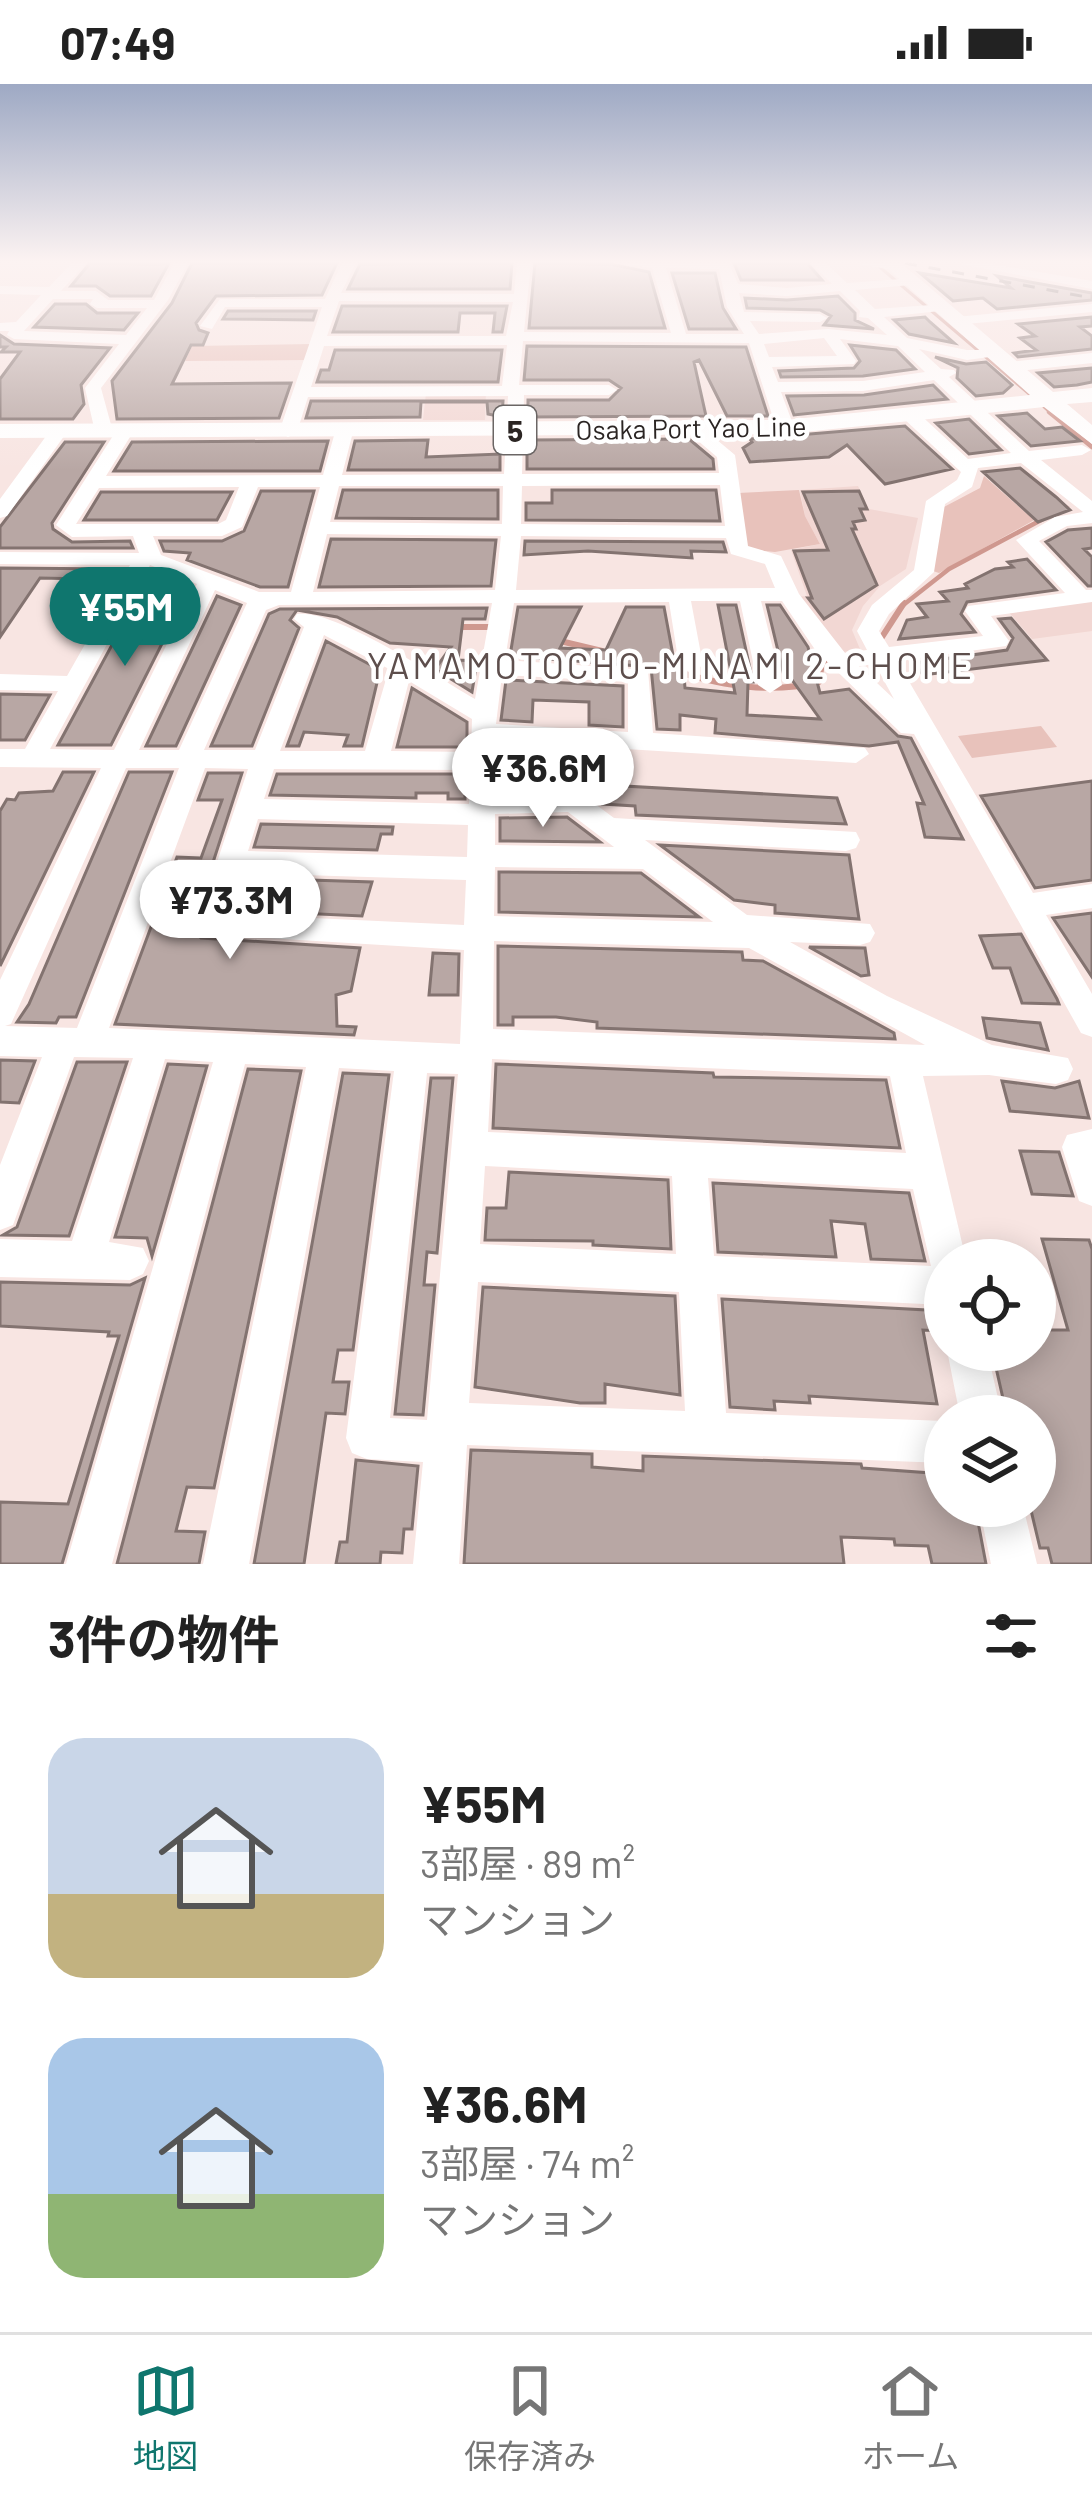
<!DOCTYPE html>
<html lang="ja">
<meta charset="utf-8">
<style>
:root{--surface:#fff;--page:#f2f2f2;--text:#222;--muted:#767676;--line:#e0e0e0;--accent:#0f766e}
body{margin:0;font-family:Barlow,"Noto Sans JP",sans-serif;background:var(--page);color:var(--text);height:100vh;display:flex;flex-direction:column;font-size:45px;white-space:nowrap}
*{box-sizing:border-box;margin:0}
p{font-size:39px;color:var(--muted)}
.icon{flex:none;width:66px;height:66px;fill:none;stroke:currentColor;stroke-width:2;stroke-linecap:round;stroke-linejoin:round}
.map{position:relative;height:1480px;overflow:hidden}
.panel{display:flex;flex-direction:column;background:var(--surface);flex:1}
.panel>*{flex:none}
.buttons{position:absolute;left:924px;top:1155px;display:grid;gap:24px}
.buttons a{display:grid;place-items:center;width:132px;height:132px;border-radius:50%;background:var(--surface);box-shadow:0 6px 30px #0003;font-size:60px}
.price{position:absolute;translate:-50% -102px;padding:0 27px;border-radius:42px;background:#fff;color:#222;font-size:39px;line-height:78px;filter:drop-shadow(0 3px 6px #0008)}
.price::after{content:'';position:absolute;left:50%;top:72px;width:36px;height:27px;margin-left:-18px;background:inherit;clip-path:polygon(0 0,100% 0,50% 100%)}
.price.active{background:var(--accent);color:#fff}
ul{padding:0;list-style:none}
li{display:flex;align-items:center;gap:36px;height:300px;padding:0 48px}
li span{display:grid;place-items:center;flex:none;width:336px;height:240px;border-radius:36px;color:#555}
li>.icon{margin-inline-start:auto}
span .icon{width:144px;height:144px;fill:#fffc;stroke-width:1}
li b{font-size:51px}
h2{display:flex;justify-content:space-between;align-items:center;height:144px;padding:0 48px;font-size:51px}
.status{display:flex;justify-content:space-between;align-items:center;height:84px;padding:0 60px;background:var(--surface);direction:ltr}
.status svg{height:33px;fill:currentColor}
.tab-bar{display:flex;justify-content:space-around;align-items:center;height:168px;border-top:3px solid var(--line);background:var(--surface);font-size:33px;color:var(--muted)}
.tab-bar a{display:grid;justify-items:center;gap:6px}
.tab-bar .active{color:var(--accent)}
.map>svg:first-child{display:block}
.built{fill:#f2d7d3}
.green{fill:#e8c2bb}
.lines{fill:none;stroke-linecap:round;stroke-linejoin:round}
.stream-far2{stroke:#cf988f;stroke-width:3}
.stream-far1{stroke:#cf988f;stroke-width:4.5}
.stream{stroke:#cf988f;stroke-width:6}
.building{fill:#b8a7a4;stroke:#837370;stroke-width:3}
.minor{fill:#fff;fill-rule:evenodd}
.major{fill:#fff;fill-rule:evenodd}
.rail{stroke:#514846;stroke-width:3;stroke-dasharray:12 12;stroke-linecap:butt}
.labels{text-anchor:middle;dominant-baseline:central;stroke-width:9;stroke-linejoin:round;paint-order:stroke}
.far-street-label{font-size:27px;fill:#2b2523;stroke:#fff}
.shield{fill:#fff;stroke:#6b6665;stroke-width:3}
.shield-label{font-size:30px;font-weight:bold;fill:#2b2523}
.neighbourhood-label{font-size:36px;letter-spacing:3px;fill:#5d4e4c;stroke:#fff}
</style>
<div class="status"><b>07:49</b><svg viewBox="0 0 49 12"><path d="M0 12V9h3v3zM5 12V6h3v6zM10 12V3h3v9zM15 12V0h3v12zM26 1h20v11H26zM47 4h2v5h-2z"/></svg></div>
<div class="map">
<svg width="1092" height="1480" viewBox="0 0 1092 1480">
<rect width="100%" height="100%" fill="#f8e5e2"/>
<path class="built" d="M486,308L485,336H423L426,309Z
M858,402L869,425L918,434L906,485L880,502L863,522L852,546L860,565L844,568L796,513L807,512L791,466L820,460L805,432L800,406Z
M1092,515V547L1032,555L1006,525Z"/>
<path class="green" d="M311,260L307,276L185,277L192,262Z
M984,392L1027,430L1064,419L1070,423L1054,425L939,489L930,486L942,424L980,404Z
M799,406L805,432L820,460L775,468L745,465L738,409Z
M1041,642L1057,663L972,674L958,652Z"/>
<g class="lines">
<path class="stream-far2" d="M875,179L1034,314
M1044,323L1053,331"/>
<path class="stream-far1" d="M1049,328L1092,363
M902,522L949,485L1043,435"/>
<path class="stream" d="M456,543H491
M556,556L602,567
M880,556L904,519
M678,588C726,602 770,610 819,598L822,579L830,575"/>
</g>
<path class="building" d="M90,179L158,180L169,179L151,212H110L96,202H71Z
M192,179H337L322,211L216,212L196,239L199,246L208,249L203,261H191L172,300L291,299L279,334L117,335L112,297L172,219Z
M455,179H512L510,205H348L360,180Z
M535,179L610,180L649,188L665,244H529Z
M734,179H807L822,196H741Z
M672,189H715L723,224L736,245H689Z
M920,189L1011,204L997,192L1092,209V216L997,225L983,214L953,217Z
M838,212L855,229V236L874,245L824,241L831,232L820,226L747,224L745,214L787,216Z
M55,220H86L97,229H138L124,246L34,243Z
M342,222H507L502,248H493L495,229H460L458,248H333Z
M228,227H316L313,236L223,235Z
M925,233L930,238L954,259L909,250L894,236Z
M1092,233V242L1080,243L1092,252V265L1018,273L1014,269L1036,266L1020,254L1035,252L1018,240Z
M0,251L14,260L110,264L81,301L84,320L73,335H0V295L20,268H1L6,263H0Z
M850,261L896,266L915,285L863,292L781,293L779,287L854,284L860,277Z
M527,262L746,263L768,332H727L699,276L694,278L706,332L528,333V316H609L621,304L609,296H524Z
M335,266H502L498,298H317L321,286H329Z
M935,273L966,280L986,278L1012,301L1003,309L976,312L957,294L958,284Z
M1092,284V298L1077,301L1054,303L1038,289Z
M933,301L947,315L794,331L787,312L864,311Z
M311,317H503L502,333L488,330L487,318H421L420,333L306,334Z
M1027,329L1045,345L1062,343L1080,357L1031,362L998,332Z
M969,335L1001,366L969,370L936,339Z
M905,342L952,385L885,400L847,361L829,373L750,378L743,364L752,358L750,355Z
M689,355L713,375L714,385H527V356Z
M428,356L426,373L500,370V386H348L355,357Z
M328,357L320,387H114L132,358Z
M65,358H104L52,439L53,445L72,458L130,457L133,464H0V443Z
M1020,384L1056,413L1070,426L1038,438L983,388Z
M343,406H498V435L336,434Z
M552,406H716L720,437L526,436V419H552Z
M261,407H314L288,503H260L187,476L190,469L164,467L160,457H222L244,447Z
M859,407L867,425H860L865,436L853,438L856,445H852L877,501L824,535L808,514H812L794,467L828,466L803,408Z
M101,408H232L217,436H84Z
M1092,444V464L1084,465L1092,473V502H1088L1046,458L1068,446Z
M331,455L496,456L491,502L319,503Z
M525,457L723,458L726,468L691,467L692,474L588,467L524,471Z
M1027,475L1056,506L967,518L961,530L975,548L899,555L907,536L927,533L917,520L948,517L940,508L968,504L965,500L995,485L1013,483L1008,478Z
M0,484L122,485L89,487L85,495L40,494L0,553Z
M176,496L191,502L111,661H58L140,509L168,510Z
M217,512L241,521L176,662H146Z
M718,521H736L753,598H748L747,631L820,635L792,596H785L767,521H780L808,563L820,609L849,605L898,652L911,654L963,755L925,753L917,719L924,720L898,658L869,662L715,649L716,635L680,631V646L657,645L651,583L510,572L518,523H581L560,564L606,566L626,523H664L675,582L684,591L685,604L735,609Z
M487,524L485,535H463L458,576L477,577L472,608L435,585L451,563L390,559L337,533L297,526L290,536L299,544L252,662H211L269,530L280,525Z
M1011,534L1047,576L923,591L915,579L1007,566L1013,554L999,535Z
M326,557L380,586L362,662H344L348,651L304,648L299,662H287Z
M506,596L623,602V643L589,641V618L533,616L532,638L501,636Z
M412,604L467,638V663H397Z
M0,610L50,611L25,656H0Z
M500,662L611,669L607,701L837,714L846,740L636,731L635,722L602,720L561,690L500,669Z
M63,688H94L0,882V727L7,715L15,716L19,709L53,707Z
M129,688H172L76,933H59L56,939L17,938L29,920Z
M208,689H242L192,843L201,854L360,864L351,907L336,911L337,942L356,943L354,951L115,940L177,773L201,774L222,716H198Z
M277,690H465V715H448V709H416V714L270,711Z
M1092,697V796L1035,804L981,712Z
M567,733L600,758L500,757V734Z
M261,740L393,743L392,750H381L377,766L254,763Z
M660,761L849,771L859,835L775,829V821L734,816Z
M499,788L641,789L699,833L499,828Z
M245,794L372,798L362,832L235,826Z
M1092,829V893L1053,834Z
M1021,850L1057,915L1059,920L1022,919L1010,884H993L980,852Z
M498,862L742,868L743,876L763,877L894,949L895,955L597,944V938L556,933H513V941H498Z
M809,863L865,864L869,891L861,892Z
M433,869L459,870L458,911H429Z
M983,934L1040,939L1048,966L987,954Z
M0,976L35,977L19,1019L0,1018Z
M77,978H127L69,1152L3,1151L17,1143Z
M168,980L207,982L152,1172L147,1154L115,1153Z
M496,980L713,989L714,993L886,996L900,1064L493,1044Z
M248,985L301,987L214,1404L187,1403L176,1447L205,1448L199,1480H117Z
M343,989L389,991L353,1266H338L333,1298H349L345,1330L326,1329L304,1480H254Z
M431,994H453L437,1169L427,1168L424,1201H435L423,1331L395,1330Z
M1002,997L1055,1004L1079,997L1089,1034L1010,1027Z
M1020,1067L1059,1068L1073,1112L1032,1110Z
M509,1088L668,1096L671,1165L593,1161V1157L485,1156L487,1124H506Z
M713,1099L909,1109L925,1177L871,1175L865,1140L831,1137L836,1173L718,1168Z
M1042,1155L1089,1156L1092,1165V1480H1052L1048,1464H1040L1030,1422H1035V1332H1007L992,1266H1035V1246H1068Z
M145,1194L62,1480H0V1418L68,1420L119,1252H108L109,1248L0,1242V1198L130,1201Z
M483,1203L675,1212L680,1311L605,1300V1319H580L475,1303Z
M722,1215L945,1227V1247L923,1246L937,1320L809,1312L810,1319L774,1317L775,1326L730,1323Z
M471,1366L592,1370V1383L643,1387V1372L861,1380L862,1384L945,1390V1422H975L986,1480H932L928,1462L895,1461L894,1455L841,1453L844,1480H464Z
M356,1376L418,1382L412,1445H404L402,1469L381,1468L380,1480H336L340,1458H347Z"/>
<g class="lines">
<path class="minor" d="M72,179H86L61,207H96L108,216H154L174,179H188L168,216L101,304L113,348L104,353L95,348L85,304L119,260L14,255L7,251L9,247H0V239L16,238L41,211L0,210V202L49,203ZM53,215H93L90,220L97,224H147L126,251L24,247Z
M342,179H356L341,209L514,210L517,179H531L524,248L671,249L652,184L614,179H729L738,200L787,204L832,200L811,179H826L847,199L915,194L910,201L855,206L875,225L945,220L947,223L940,227L884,233L907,254L967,266H997V272L967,276L919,265L941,285L954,286L956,289L949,293L1029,367L1082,361L1091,366L1082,371L1041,376L1092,417V439L1067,442L1039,457L1086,506H1092V518L991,532L1009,557L1006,562L897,577L1033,809L1092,800V824L1046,831L1092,910V953L1081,949L914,650L901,649L816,567L782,517H761L782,601L770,609L758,601L740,517H691L703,581L691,589L679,581L669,518L514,519L505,576L648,586L653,649L865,664L869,670L856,679L496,657V672L560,694L614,734L856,748L860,756L856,764L846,767L645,756L747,831L870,840L875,849L870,858L860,861L790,858L887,912L992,961L1068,974L1073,985L1068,996L1056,1000L989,991L923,992L966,1176H945V1221L717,1210L726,1329L945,1337V1379L467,1361L459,1480H413L423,1378L367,1375L352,1369L346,1354L394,987L339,984L249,1480H203L306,983L245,980L112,1480H66L213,978L165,975L109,1158L143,1164L149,1177L143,1190L130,1196L0,1193V1155L72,1157L133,974L74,973L13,1141L0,1146V1081L42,973L0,972V896L101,684L0,683V665H25L58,607L0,606V590L67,592L130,481L0,480V468L139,469L133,452L72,453L56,441L118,344L124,343L133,348L106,392L323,391L335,348L344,343L353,348L342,391L504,390L508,312L308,313L297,348L288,353L279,348L322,223H225L212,245L200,242L220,215H325ZM666,184L719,185L727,223L744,250H686ZM840,207L860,227L859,233L868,234L887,251L828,245L759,250L750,237L820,238L827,234L820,230L744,228L739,209L787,212ZM339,217L513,218L506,252H327ZM824,254L837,272L769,273L764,260ZM840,255L898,262L925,288L863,297L778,298L772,283L854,280L856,277ZM523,257L749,259L776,343L785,348L794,343L781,308L863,307L934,296L1011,369L968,375L914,325H902V333L961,388L957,396L926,417L914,486L872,521L857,547L867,566L845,569L799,510L781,472L748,462L735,371L698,340L683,344L717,373L719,389L522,390L524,311H609L617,306L609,301H519ZM507,261L502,302L311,303L324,262ZM1021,379L1083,428L1055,433L1016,456L1065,509L968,522L965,527L983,552L889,563L879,547L889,530L934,488L945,420L972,403L978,384ZM720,401L725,442L521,440L522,402ZM339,402H503L502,440L330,438ZM239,403L226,436L218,440H76L99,404ZM258,403H320L291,508H259L161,471L153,452H222L242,443ZM327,450L501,452L495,506L313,508ZM521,452L726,454L731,470L765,480L775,504L516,506ZM150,481L197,500L114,666L50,665ZM215,506L247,519L179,666H139ZM492,519L475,615C439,594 334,524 297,530L294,535L304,543L255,666H204L266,526L279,521ZM324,551L389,585L365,667H280ZM875,580L894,615L859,582ZM502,591L628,598V648L496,640ZM409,597L472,635L471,668L391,667ZM126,684H179L77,944L5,942L11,940ZM205,684L248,685L196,841L201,850L464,866L460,960L109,944ZM274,685L470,686L469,720L264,715ZM496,691L542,708L543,709L495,710ZM568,728L614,763L495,761V730ZM258,735L468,741L467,773L248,767ZM495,783L643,785L713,838L494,832ZM242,789L466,796L464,841L229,830ZM494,857L749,864L925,961L493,945ZM492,975L890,992L906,1069L488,1048ZM427,989L458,990L427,1336L390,1334ZM485,1082L672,1092L676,1170L480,1160ZM708,1094L913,1105L931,1182L714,1172ZM478,1198L679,1208L685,1327L469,1319Z
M852,179H897L900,182L893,186Z
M955,179H986L1092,197V205Z
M1092,220V228L956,241L949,237L956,233Z
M1092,269V279L1010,288L1002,283L1010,278Z
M58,343L67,348L7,432L0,434V415L52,344Z
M1092,1045V1122L1079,1117L1062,1063L1067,1051Z
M947,1266H987L1002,1332H960Z
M979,1422H1023L1037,1480H991Z"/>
<path class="major" d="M881,179H901L1053,308L1092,304V318L1067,320L1092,341V360L1044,323L785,350L0,354V340L785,336L1030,311Z"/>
<path class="rail" d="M905,179L1092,214"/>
</g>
<linearGradient id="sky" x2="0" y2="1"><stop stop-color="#9ea9c4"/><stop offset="0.46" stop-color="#fcf3f2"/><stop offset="1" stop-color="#fcf3f2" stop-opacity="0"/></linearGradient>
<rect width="1092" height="386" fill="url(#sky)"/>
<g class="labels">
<g class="far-street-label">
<text transform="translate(691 343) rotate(-1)">Osaka Port Yao Line</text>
</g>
<rect class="shield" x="494" y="322" width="42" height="48" rx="9"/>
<g class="shield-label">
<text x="515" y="346">5</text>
</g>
<g class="neighbourhood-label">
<text x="671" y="580">YAMAMOTOCHO-MINAMI 2-CHOME</text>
</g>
</g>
</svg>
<div class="buttons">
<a><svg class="icon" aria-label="locate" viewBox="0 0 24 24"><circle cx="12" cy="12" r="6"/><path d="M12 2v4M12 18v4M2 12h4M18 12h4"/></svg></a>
<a><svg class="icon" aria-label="layers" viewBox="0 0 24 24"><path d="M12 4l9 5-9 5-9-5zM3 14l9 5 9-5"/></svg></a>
</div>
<b class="price active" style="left:125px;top:585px">¥55M</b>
<b class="price" style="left:543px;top:746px">¥36.6M</b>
<b class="price" style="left:230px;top:878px">¥73.3M</b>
</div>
<section class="panel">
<h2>3件の物件<svg class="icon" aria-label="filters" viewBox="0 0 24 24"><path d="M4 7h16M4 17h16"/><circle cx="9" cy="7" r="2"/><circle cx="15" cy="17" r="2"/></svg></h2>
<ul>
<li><span style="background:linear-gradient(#c9d6e8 65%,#c2b280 0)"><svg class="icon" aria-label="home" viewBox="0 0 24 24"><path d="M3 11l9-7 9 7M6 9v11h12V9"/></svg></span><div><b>¥55M</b><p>3部屋 · 89 m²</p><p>マンション</p></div></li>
<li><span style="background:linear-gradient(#a9c7e8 65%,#8fb573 0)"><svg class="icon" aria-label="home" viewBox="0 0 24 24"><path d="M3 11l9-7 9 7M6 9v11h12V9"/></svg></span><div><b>¥36.6M</b><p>3部屋 · 74 m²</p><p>マンション</p></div></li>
</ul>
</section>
<nav class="tab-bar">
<a class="active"><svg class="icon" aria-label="map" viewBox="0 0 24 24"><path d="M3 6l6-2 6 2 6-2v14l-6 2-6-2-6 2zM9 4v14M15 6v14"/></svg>地図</a>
<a><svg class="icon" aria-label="saved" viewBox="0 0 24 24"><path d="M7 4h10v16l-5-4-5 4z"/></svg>保存済み</a>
<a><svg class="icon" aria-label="home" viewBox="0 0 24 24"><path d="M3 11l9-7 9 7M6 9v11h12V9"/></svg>ホーム</a>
</nav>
